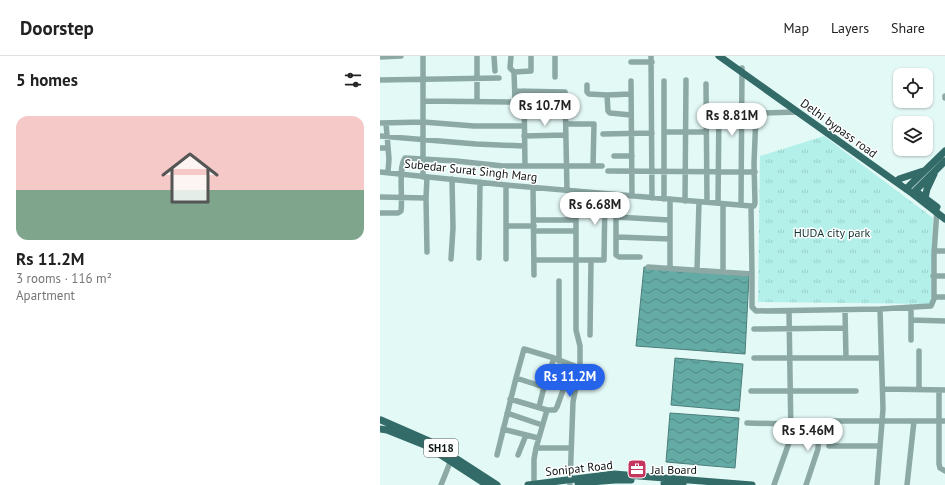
<!DOCTYPE html>
<meta charset="utf-8">
<style>
:root{--surface:#fff;--page:#f2f2f2;--text:#222;--muted:#767676;--line:#e0e0e0;--accent:#2563eb}
body{margin:0;font-family:"PT Sans",sans-serif;background:var(--page);color:var(--text);height:100vh;display:flex;flex-direction:column;font-size:15px;white-space:nowrap}
*{box-sizing:border-box;margin:0}
p{font-size:13px;color:var(--muted)}
.icon{flex:none;width:22px;height:22px;fill:none;stroke:currentColor;stroke-width:2;stroke-linecap:round;stroke-linejoin:round}
.map{position:relative;flex:1;overflow:hidden}
.side{display:flex;flex-direction:column;background:var(--surface);width:380px}
.side>*{flex:none}
.fabs{position:absolute;left:513px;top:12px;display:grid;gap:8px}
.fabs a{display:grid;place-items:center;width:40px;height:40px;border-radius:8px;background:var(--surface);box-shadow:0 1px 3px #0004;font-size:20px}
.price{position:absolute;translate:-50% -34px;padding:0 9px;border-radius:14px;background:#fff;color:#222;font-size:13px;line-height:26px;filter:drop-shadow(0 1px 2px #0008)}
.price::after{content:'';position:absolute;left:50%;top:24px;width:12px;height:9px;margin-left:-6px;background:inherit;clip-path:polygon(0 0,100% 0,50% 100%)}
.price.selected{background:var(--accent);color:#fff}
ul{padding:0;list-style:none}
li{display:grid;align-content:center;gap:8px;height:212px;padding:0 16px}
li span{display:grid;place-items:center;height:124px;border-radius:12px;color:#555}
li>.icon{margin-inline-start:auto}
span .icon{width:72px;height:72px;fill:#fffc;stroke-width:1}
li b{font-size:17px}
h2{display:flex;justify-content:space-between;align-items:center;height:48px;padding:0 16px;font-size:17px}
header{display:flex;align-items:center;gap:24px;box-sizing:border-box;height:56px;padding:0 20px;background:var(--surface);border-bottom:1px solid var(--line)}
header strong{font-size:19px}
nav{display:flex;gap:22px;margin-inline-start:auto;font-size:14px}
main{display:flex;flex:1;min-height:0}
.map>svg:first-child{display:block}
.park{fill:url(#park-tufts)}
.water{fill:url(#water-waves);stroke:#4b7e7a}
.lines{fill:none;stroke-linecap:round;stroke-linejoin:round}
.minor{stroke:#8ca9a6;stroke-width:5.5}
.major{stroke:#326b67;stroke-width:7}
.labels{text-anchor:middle;dominant-baseline:central;stroke-width:3;stroke-linejoin:round;paint-order:stroke}
.shield{fill:#fff;stroke:#565b5a;stroke-width:1}
.shield-label{font-size:11px;font-weight:bold;fill:#0d1514}
.street-label{font-size:12px;fill:#0d1514;stroke:#fff}
.park-label{font-size:12px;fill:#133633;stroke:#fff}
.poi-label{font-size:12px;fill:#0d1514;stroke:#fff;text-anchor:start}
</style>
<header>
<strong>Doorstep</strong>
<nav><a>Map</a><a>Layers</a><a>Share</a></nav>
</header>
<main>
<section class="side">
<h2>5 homes<svg class="icon" aria-label="filters" viewBox="0 0 24 24"><path d="M4 7h16M4 17h16"/><circle cx="9" cy="7" r="2"/><circle cx="15" cy="17" r="2"/></svg></h2>
<ul>
<li><span style="background:linear-gradient(#f6c9c9 60%,#7fa58c 0)"><svg class="icon" aria-label="home" viewBox="0 0 24 24"><path d="M3 11l9-7 9 7M6 9v11h12V9"/></svg></span><div><b>Rs 11.2M</b><p>3 rooms · 116 m²</p><p>Apartment</p></div></li>
</ul>
</section>
<div class="map">
<svg width="565" height="429" viewBox="0 0 565 429">
<defs>
<pattern id="park-tufts" width="24" height="20" patternUnits="userSpaceOnUse"><rect width="24" height="20" fill="#b3f0ea"/><path d="M3 7l-1-3M5 7V3M7 7l1-3M15 17l-1-3M17 17v-4M19 17l1-3" fill="none" stroke="#99cdc8"/></pattern>
<pattern id="water-waves" width="16" height="10" patternUnits="userSpaceOnUse"><rect width="16" height="10" fill="#65aba5"/><path d="M0 5q4-4 8 0t8 0" fill="none" stroke="#528a85"/></pattern>
</defs>
<rect width="100%" height="100%" fill="#e3f9f6"/>
<path class="park" d="M444,80L553,162L551,248L378,246L380,100Z"/>
<path class="water" d="M264,211L369,220L365,298L256,290Z
M295,302L363,308L359,355L291,349Z
M290,357L359,362L355,412L286,406Z"/>
<g class="lines">
<path class="minor" d="M43,0V121
M97,0V45
M114,0L115,15
M131,0L130,12L134,16L151,15V0
M175,0V21
M271,0L272,142
M0,1L21,0
M251,6H272
M0,24L119,22
M251,25L252,140
M284,25V143
M326,28L327,146
M207,29V36L209,38L227,39
M135,35L185,36L187,134
M144,35L145,110
M251,38L227,39L228,55L230,57L251,59
M565,40V42
M43,45L133,46L135,45L134,16
M144,57L186,56
M0,67L43,66L94,70H144
M6,67L9,103L8,116
M186,68H214L213,110
M284,76H326
M223,78L272,77
M0,80L96,88L144,90
M144,80L186,79
M0,92H8
M234,100H252
M228,115L375,116
M0,116L126,129L371,150
M47,121L46,142L47,196
M153,131L154,219
M236,139V199L239,201H260
M0,141L46,142
M305,145L306,24
M338,147L339,51H361
M361,149L362,12
M0,157H18L21,155C23,142 18,111 25,102L76,105L123,110H222
M236,161L289,164
M154,164H196
M126,170H154
M154,175H196
M237,181L290,183
M554,195H565
M99,202L100,126
M71,203L73,172L72,123
M126,203V129
M154,204H224L225,138
M268,211L372,218V251L376,255L500,253L551,250L554,243V198L557,153
M290,212V143
M317,214L319,146
M343,216V148
M372,218L371,150H374L375,147L374,107L376,59L383,57L417,56
M553,220H565
M179,225V305
M554,241H565
M465,254L466,302
M531,264L565,265
M374,273L465,272
M210,279L211,205
M531,284V251
M539,295V333
M374,302H501
M199,320L211,321
M136,322L164,331
M503,333L565,334
M559,334V408L560,412L565,415
M371,335H476
M130,343L167,354L156,392L154,403V428
M159,351L164,331L174,302
M167,354H175L177,351L192,309
M127,357L162,369
M411,365H565
M367,367L411,368
M123,373L158,382
M449,390H500
M156,392H190
M117,399L136,322L144,293L174,302L200,312
M138,399L146,379
M190,428L193,346L200,312V290L196,274V135
M61,429L71,404
M394,429L411,381L409,255
M426,429L438,393L439,365
M497,429L503,353L500,253
M527,429L534,365"/>
<path class="major" d="M339,0L533,138L565,163
M519,123L543,115
M526,133L565,95
M537,136L557,151
M533,137L565,105
M545,142L547,133L554,118
M1,364L49,385L117,429
M0,373L7,374L47,390L107,429
M198,427L235,424H251
M284,427L303,429
M148,429L234,418L372,429"/>
</g>
<defs>
<symbol id="office-square" viewBox="-11 -11 22 22"><rect x="-9" y="-9" width="18" height="18" rx="4" fill="#c4365e" stroke="#fff"/><path d="M-6-3h4V-5.5h4V-3h4V5H-6ZM-1-4.5V-3h2v-1.5ZM-6 0V1H6V0Z" fill="#fff"/></symbol>
</defs>
<g fill-rule="evenodd">
<use href="#office-square" x="246" y="402" width="22" height="22"/>
</g>
<g class="labels">
<rect class="shield" x="44" y="383" width="34" height="18" rx="3"/>
<g class="shield-label">
<text x="61" y="392">SH18</text>
</g>
<g class="street-label">
<text transform="translate(459 72) rotate(36)">Delhi bypass road</text>
<text transform="translate(91 114) rotate(6)">Subedar Surat Singh Marg</text>
<text transform="translate(199 412) rotate(-6)">Sonipat Road</text>
</g>
<g class="park-label">
<text x="452" y="176">HUDA city park</text>
</g>
<g class="poi-label">
<text x="271" y="413">Jal Board</text>
</g>
</g>
</svg>
<div class="fabs">
<a><svg class="icon" aria-label="locate" viewBox="0 0 24 24"><circle cx="12" cy="12" r="6"/><path d="M12 2v4M12 18v4M2 12h4M18 12h4"/></svg></a>
<a><svg class="icon" aria-label="layers" viewBox="0 0 24 24"><path d="M12 4l9 5-9 5-9-5zM3 14l9 5 9-5"/></svg></a>
</div>
<b class="price" style="left:165px;top:71px">Rs 10.7M</b>
<b class="price" style="left:352px;top:81px">Rs 8.81M</b>
<b class="price" style="left:215px;top:170px">Rs 6.68M</b>
<b class="price selected" style="left:190px;top:342px">Rs 11.2M</b>
<b class="price" style="left:428px;top:396px">Rs 5.46M</b>
</div>
</main>
